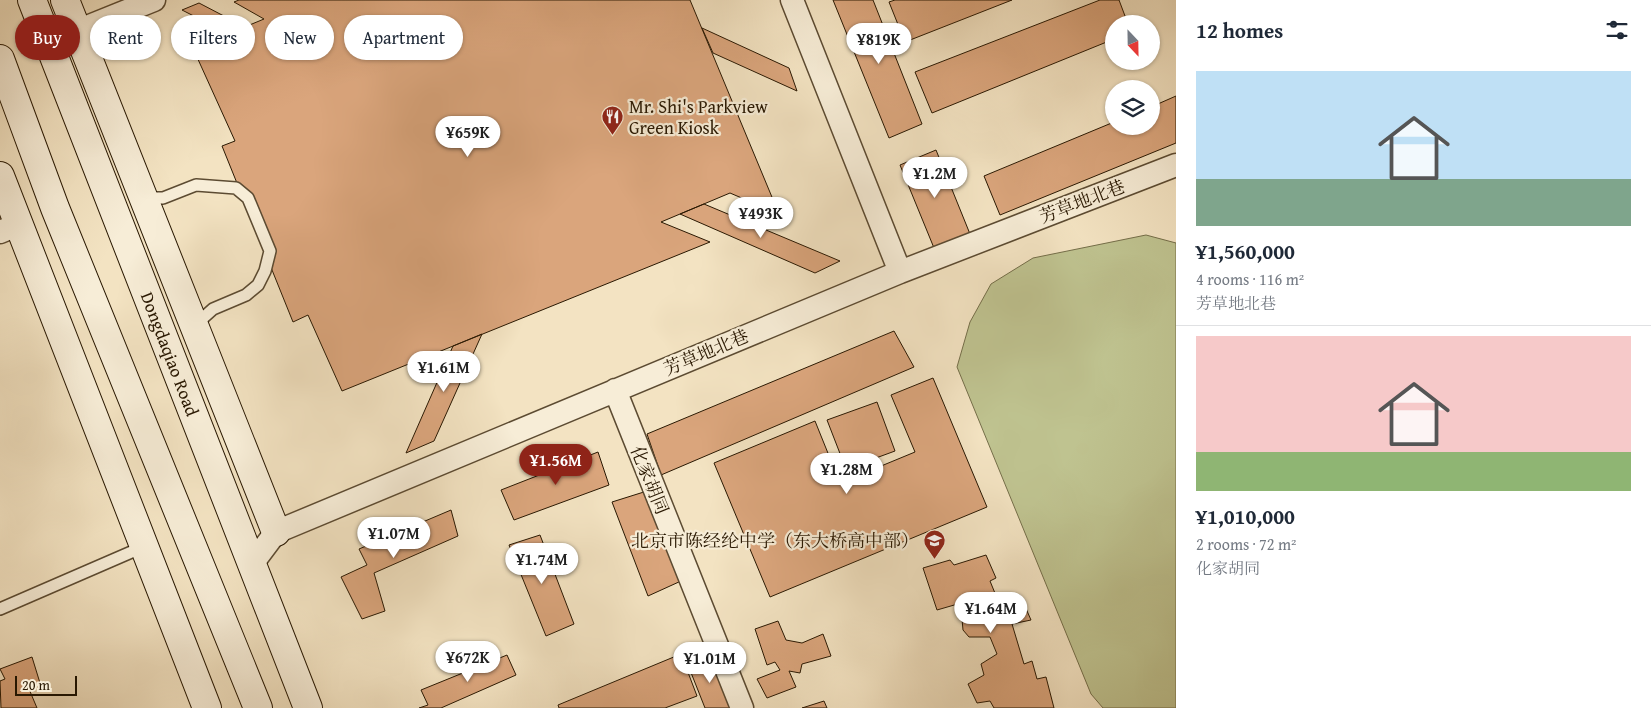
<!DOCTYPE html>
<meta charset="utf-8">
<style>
:root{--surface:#fff;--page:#f6f6f7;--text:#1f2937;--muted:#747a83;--line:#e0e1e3;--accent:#8f2418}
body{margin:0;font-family:"Gentium Book Plus","Noto Serif SC",serif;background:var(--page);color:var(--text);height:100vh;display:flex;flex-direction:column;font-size:19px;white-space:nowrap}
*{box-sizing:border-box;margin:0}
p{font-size:16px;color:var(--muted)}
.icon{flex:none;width:28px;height:28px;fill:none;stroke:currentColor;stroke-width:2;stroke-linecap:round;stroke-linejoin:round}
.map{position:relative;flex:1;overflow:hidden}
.drawer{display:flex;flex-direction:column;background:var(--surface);width:475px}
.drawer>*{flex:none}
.hud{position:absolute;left:15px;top:15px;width:475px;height:45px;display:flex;gap:10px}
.needle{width:32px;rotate:158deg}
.controls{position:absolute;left:1105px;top:15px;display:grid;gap:10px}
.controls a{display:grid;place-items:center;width:55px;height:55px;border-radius:50%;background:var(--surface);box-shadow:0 1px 4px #0004;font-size:25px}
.scale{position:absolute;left:15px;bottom:12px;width:62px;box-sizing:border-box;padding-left:5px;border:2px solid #291802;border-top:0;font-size:14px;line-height:18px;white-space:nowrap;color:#291802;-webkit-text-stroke:4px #f7edd7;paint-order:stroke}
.price{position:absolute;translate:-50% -42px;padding:0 11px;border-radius:18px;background:#fff;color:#222;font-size:16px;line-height:32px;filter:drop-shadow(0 1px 2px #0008)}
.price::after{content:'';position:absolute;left:50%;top:30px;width:15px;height:11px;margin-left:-8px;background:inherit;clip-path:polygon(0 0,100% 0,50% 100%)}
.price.on{background:var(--accent);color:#fff}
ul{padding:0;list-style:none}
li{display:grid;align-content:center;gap:10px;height:265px;padding:0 20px}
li+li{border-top:1px solid var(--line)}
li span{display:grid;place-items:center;height:155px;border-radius:0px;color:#555}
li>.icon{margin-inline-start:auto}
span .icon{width:90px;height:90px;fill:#fffc;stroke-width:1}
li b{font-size:21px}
h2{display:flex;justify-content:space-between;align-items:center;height:60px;padding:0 20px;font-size:21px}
.chip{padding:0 18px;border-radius:22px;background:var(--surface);box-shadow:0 1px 4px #0004;font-size:18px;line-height:45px}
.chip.on{background:var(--accent);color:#fff}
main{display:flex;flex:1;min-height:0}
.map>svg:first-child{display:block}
.green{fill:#bfc390;stroke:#746e49}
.building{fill:#daa57c;stroke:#291802}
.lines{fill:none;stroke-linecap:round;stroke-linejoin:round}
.lane-casing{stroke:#5c4b32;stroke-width:14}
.street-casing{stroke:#5c4b32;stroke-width:25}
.secondary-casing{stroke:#291802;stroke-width:30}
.lane{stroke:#f7edd7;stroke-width:11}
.street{stroke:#f7edd7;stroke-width:22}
.secondary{stroke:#f7edd7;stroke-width:28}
.labels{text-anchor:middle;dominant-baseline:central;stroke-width:4.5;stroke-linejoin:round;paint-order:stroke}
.poi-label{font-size:18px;fill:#291802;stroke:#f7edd7;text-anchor:start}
.street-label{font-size:18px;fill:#291802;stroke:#f7edd7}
</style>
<main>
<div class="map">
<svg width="1176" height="708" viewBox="0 0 1176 708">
<rect width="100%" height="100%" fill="#f3e3c2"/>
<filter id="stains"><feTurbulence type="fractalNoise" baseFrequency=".004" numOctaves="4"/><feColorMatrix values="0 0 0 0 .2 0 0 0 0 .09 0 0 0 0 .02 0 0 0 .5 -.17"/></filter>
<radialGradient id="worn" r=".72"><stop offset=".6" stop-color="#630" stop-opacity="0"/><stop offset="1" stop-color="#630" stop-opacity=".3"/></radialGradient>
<path class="green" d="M1146,235L1176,243V708H1103L1091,694L957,367L970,322L991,284L1033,258Z"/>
<path class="building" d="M239,0H690L779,214L730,193L661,222L710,242L342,391L308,315L293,322L222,146L235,141L182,24L211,41L264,19L234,2Z
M833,0H873L922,124L889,138Z
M895,0H1012L905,42L889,2Z
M1100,0H1119L1128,24H1114V39L932,113L915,72Z
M199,3L245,27L229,34L182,10Z
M702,28L789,68L797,91L713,53Z
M1176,96V143L1000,215L984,176L1114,122V126H1151V107Z
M936,150L970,234L934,248L900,165Z
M704,204L840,261L815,273L680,214Z
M894,331L914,367L661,475L647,434Z
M482,334L434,441L406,453L453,346Z
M933,378L987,507L770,597L714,463L815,421L840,483L915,452L891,395Z
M877,402L895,451L846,469L827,420Z
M598,452L609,485L514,520L501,490Z
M647,491L681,581L648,596L612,502Z
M451,510L458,536L374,573L385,611L362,619L341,577L367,565L359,549Z
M540,535L574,624L546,636L509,545Z
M986,555L996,578L990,581L999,603L1020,595L1031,620L1012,624L1024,664L1032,661L1037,679L1046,677L1054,708H994L990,701L977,703L968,684L984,675L981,664L997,654L990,637H969L963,630L962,619L970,612L980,610L979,604L968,601L937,610L923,568L950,560L954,565Z
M778,621L786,640L802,643L823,634L831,656L802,664L800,673L789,671L796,687L767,698L757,679L780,670L775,662L767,665L755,629Z
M681,654L697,696L665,708H559L558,705Z
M507,655L516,675L441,708H419L428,705L421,690Z
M712,656L733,708H705L688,665Z
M32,657L40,683L29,689L37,708H1L0,681L5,679L0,669Z
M824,701L827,708H802Z"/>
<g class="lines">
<defs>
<path id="lane" d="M144,198H163L196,185L236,188L248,198L270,251L265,271L258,285L246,295L213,309L194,326
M0,609L143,547"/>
<path id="street" d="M792,0L900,272
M77,31L154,0
M0,232L19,224
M615,390L742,708
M252,564L276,532L900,272L1176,165"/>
<path id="secondary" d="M32,0L308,708
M65,0L276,532
M0,59L55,208L258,708
M0,176L207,708"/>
</defs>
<use href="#lane" class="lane-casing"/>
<use href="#street" class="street-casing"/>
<use href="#secondary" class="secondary-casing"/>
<use href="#lane" class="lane"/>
<use href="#street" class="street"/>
<use href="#secondary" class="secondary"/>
</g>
<defs>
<symbol id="restaurant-pin" viewBox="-11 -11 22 30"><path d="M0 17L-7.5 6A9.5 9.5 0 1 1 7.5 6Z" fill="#8f2418" stroke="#f7edd7"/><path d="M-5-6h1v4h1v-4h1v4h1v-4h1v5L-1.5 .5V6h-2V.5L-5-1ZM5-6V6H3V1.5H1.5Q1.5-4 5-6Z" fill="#fff"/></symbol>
<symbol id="school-pin" viewBox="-11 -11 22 30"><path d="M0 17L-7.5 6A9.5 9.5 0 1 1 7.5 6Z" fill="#8f2418" stroke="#f7edd7"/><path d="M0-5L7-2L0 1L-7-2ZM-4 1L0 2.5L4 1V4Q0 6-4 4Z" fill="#fff"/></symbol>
</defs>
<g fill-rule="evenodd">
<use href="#restaurant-pin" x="600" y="104" width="25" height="34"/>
<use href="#school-pin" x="922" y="528" width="25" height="34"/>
</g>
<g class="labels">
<g class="poi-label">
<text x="629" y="106">Mr. Shi's Parkview<tspan x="629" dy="21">Green Kiosk</tspan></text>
<text x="919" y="540" text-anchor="end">北京市陈经纶中学（东大桥高中部）</text>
</g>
<g class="street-label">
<text transform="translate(1082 201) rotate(-21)">芳草地北巷</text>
<text transform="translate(706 352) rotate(-23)">芳草地北巷</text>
<text transform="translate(170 354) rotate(69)">Dongdaqiao Road</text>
<text transform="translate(650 480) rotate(68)">化家胡同</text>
</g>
</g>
<rect width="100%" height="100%" filter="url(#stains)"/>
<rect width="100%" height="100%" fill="url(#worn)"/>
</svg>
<div class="controls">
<a><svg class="needle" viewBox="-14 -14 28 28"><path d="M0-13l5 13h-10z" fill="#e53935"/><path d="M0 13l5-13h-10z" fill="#747a83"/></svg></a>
<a><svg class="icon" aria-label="layers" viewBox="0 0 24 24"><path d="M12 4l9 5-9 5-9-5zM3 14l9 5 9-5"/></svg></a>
</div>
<div class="scale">20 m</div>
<b class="price" style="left:879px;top:65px">¥819K</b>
<b class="price" style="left:468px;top:158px">¥659K</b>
<b class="price" style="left:935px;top:199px">¥1.2M</b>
<b class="price" style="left:761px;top:239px">¥493K</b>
<b class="price" style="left:444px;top:393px">¥1.61M</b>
<b class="price on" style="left:556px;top:486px">¥1.56M</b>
<b class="price" style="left:847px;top:495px">¥1.28M</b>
<b class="price" style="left:394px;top:559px">¥1.07M</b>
<b class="price" style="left:542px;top:585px">¥1.74M</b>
<b class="price" style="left:991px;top:634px">¥1.64M</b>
<b class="price" style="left:468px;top:683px">¥672K</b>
<b class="price" style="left:710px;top:684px">¥1.01M</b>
<div class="hud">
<a class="chip on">Buy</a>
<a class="chip">Rent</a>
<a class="chip">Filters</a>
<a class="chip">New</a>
<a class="chip">Apartment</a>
</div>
</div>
<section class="drawer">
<h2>12 homes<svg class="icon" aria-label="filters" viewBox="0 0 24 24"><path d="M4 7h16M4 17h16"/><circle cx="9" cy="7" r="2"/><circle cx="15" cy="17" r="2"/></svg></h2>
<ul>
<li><span style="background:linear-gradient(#bfe0f5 70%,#7fa58c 0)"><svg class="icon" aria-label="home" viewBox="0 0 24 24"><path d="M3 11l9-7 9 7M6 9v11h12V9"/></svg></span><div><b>¥1,560,000</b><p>4 rooms · 116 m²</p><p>芳草地北巷</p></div></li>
<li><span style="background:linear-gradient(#f6c9c9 75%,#8fb573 0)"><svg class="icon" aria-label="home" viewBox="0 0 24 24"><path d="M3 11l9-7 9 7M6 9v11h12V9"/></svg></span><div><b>¥1,010,000</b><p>2 rooms · 72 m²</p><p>化家胡同</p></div></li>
</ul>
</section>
</main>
